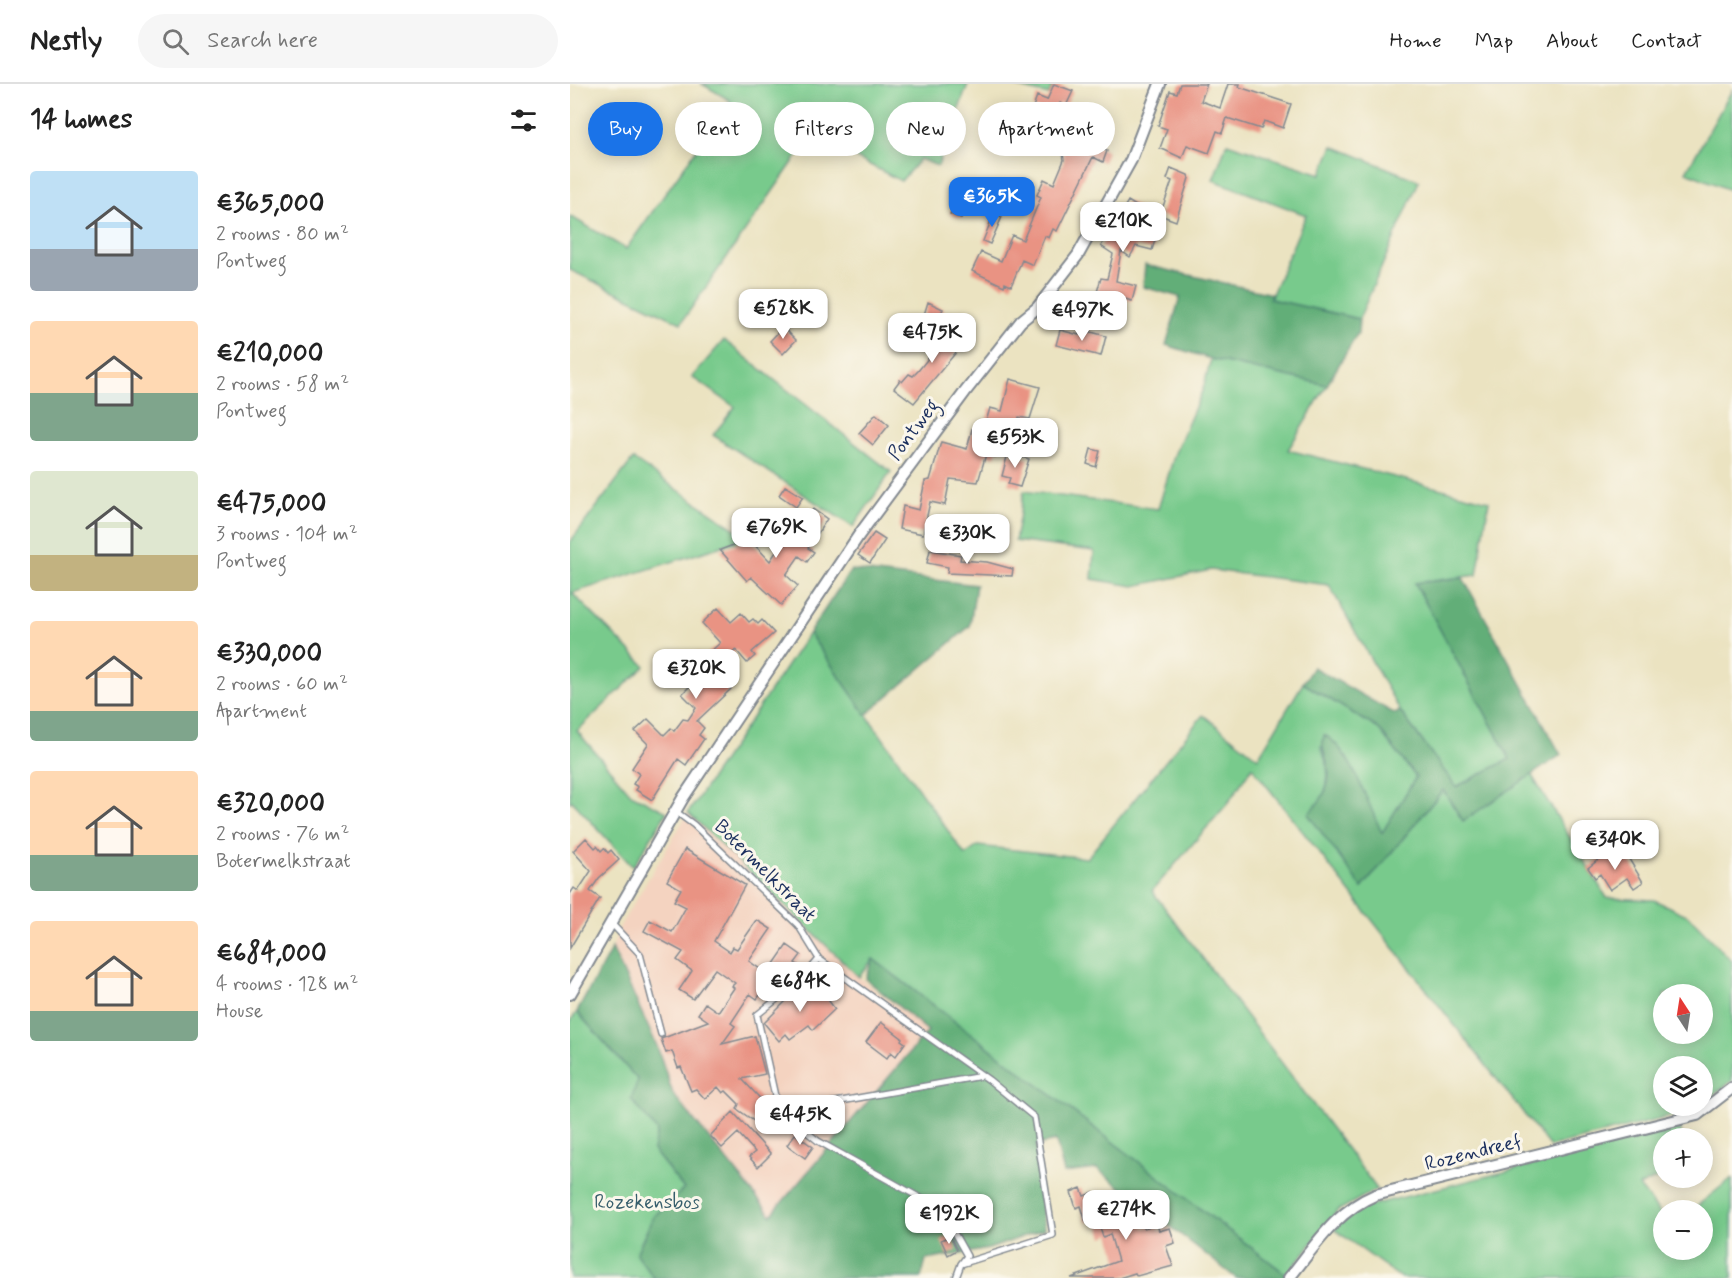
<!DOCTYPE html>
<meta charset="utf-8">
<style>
:root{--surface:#fff;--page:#f6f6f6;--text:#222;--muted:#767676;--line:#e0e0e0;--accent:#1a73e8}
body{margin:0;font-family:Mynerve,sans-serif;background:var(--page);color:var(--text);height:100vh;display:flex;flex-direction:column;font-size:22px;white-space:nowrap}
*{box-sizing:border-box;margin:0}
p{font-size:20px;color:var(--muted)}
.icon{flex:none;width:33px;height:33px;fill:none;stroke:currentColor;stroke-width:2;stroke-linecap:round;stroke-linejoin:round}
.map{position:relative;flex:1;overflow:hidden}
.details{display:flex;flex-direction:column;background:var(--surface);width:570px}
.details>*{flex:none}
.top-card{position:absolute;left:18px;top:18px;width:570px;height:54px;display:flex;gap:12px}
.needle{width:39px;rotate:348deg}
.fabs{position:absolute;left:1083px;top:900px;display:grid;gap:12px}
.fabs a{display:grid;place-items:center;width:60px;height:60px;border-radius:50%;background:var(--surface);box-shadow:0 3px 15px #0003;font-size:30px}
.price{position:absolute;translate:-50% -51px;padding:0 14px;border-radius:12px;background:#fff;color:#222;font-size:20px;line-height:39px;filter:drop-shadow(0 2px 3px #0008)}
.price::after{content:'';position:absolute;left:50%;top:36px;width:18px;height:14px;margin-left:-9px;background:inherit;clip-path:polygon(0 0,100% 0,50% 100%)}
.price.current{background:var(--accent);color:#fff}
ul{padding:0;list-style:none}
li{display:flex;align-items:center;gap:18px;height:150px;padding:0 30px}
li span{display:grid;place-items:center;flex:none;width:168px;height:120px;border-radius:6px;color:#555}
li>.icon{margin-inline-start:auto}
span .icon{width:72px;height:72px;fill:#fffc;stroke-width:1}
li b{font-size:26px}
h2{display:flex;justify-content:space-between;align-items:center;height:72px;padding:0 30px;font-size:26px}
.pill{padding:0 21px;border-radius:27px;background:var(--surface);box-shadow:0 3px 15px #0003;font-size:21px;line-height:54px}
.pill.current{background:var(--accent);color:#fff}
header{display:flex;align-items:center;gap:36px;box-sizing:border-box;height:84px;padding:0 30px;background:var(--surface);border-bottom:2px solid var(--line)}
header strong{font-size:28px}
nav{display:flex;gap:33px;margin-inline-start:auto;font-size:21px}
.search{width:420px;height:54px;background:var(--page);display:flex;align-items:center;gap:15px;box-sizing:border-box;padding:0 21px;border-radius:33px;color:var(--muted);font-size:22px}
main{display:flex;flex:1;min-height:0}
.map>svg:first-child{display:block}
.built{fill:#f4d3c0}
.green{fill:#78ca8c;stroke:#4a7c75;stroke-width:1.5;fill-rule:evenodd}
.forest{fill:#62ae78;stroke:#3e6e6b;stroke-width:1.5}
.building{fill:#e99383}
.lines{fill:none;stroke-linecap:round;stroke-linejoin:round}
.lane-casing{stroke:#838990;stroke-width:8}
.street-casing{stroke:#838990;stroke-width:14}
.lane{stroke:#fff;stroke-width:5}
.street{stroke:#fff;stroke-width:10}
.labels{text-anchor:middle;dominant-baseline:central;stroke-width:6;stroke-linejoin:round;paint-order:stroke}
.street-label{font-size:20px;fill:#1b2f5e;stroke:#fbf7ec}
.park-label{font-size:20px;fill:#375e6c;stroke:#fbf7ec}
</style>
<header>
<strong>Nestly</strong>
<div class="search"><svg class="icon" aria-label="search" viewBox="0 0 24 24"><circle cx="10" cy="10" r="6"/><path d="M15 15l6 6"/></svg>Search here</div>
<nav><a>Home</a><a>Map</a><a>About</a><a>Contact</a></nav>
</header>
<main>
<section class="details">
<h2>14 homes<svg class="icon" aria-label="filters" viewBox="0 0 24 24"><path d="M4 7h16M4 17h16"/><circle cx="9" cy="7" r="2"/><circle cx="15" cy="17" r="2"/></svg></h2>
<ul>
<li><span style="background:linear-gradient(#bfe0f5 65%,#9aa5b1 0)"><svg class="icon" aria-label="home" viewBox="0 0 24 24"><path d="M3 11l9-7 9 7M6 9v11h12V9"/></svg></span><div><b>€365,000</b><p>2 rooms · 80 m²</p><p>Pontweg</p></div></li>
<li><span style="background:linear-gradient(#ffd9b3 60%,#7fa58c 0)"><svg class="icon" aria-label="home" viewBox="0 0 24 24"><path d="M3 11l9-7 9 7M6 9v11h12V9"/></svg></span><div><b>€210,000</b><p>2 rooms · 58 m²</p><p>Pontweg</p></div></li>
<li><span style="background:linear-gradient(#dfe7d0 70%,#c2b280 0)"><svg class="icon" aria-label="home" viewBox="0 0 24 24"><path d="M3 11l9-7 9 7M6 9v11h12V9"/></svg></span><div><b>€475,000</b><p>3 rooms · 104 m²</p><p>Pontweg</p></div></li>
<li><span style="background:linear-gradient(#ffd9b3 75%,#7fa58c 0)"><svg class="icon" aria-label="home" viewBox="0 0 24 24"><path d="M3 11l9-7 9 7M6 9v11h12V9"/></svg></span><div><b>€330,000</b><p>2 rooms · 60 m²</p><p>Apartment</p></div></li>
<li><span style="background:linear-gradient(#ffd9b3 70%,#7fa58c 0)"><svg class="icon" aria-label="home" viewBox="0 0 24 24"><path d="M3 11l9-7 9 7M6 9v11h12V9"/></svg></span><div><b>€320,000</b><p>2 rooms · 76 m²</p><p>Botermelkstraat</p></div></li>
<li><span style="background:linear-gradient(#ffd9b3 75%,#7fa58c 0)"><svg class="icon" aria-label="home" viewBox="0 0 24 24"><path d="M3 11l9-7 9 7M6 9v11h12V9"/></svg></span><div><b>€684,000</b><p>4 rooms · 128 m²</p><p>House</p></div></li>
</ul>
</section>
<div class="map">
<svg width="1162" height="1194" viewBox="0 0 1162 1194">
<rect width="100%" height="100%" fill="#fbf7ec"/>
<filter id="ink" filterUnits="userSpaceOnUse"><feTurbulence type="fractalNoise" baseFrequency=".0167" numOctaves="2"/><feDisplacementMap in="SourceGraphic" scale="12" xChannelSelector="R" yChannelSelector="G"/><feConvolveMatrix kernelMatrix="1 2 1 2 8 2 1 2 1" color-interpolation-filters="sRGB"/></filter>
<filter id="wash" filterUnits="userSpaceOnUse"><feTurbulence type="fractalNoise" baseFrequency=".008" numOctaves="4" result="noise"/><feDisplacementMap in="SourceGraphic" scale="24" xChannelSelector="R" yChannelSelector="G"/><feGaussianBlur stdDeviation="1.35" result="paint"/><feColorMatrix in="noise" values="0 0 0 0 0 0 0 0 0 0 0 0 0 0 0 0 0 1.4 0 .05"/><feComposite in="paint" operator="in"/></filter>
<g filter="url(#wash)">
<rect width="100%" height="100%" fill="#ebe3c1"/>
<path class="built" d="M118,729L289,893L358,947L201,1131L103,1010L42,864L50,842Z"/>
<path class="green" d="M132,0H398L368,82L350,75L331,97L242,51L111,239L0,186V132L56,165L161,17Z
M435,0H483L479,11Z
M1162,6V107L1116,88Z
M657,59L751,90L763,62L849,97L789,235L700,215L736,131L643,96Z
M154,256L321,388L283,443L143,351L165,323L122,293Z
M641,275L757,301L718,366L919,417L907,491L845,499L940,675L886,703L830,627L759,501L641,486L564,502L522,495L524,467L445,457L454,407L588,425L605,369L633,305Z
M63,375L178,454L2,509L75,582L7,647L61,710L97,728L63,783L2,717L0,718V458Z
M239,549L395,771L408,762L517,774L633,631L688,674L733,599L809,645L846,693L812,750L776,672L751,663C759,683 761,697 751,716L792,804L873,706L893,737L961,690L1037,814L1084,816L1119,832L1162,877V997L1133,1019L1132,982H1094V1022H1130L1122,1027L980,1063L682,683L658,719L582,807L807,1105L767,1127L717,1191L303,875L289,893L118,729ZM1094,910H1132V950H1094Z
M7,928L247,1194H0V938Z
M1110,1044L1113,1054H1094L1093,1092L1069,1102L1093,1133L1094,1166H1132V1126H1122L1162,1094V1194H831L764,1145L784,1128L798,1122Z"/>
<path class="forest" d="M575,181L702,210L700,215L789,235L788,249L757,301L641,275L596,261L610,213L573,203Z
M281,486L406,501L400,542L296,631L239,549Z
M893,494L991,671L893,737L873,706L792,804L738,730C752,716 763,701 757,679C754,668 751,663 754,651C780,663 799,723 812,749L846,693L809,645L733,599L743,583L825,630L830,627L886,703L940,675L845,499Z
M42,864L87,962L103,1010L201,1131L358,947L296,895L303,875L717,1191L715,1194H666L527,1085L494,1089L486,1057L466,1061L474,1145L419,1165L356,1176L351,1194H84L66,1170L83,1133L114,1105L83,1066L87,1047L61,1015L68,996L7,928Z"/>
<g id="blocks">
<path class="building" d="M484,0L503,7L496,22L490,19L485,32L463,23L467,12L477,16Z
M610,0H637L631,17L650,24L658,0H670L669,3L721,20L713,44L694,37L691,45L657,34L652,49L647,47L639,69L617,61L612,74L590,64L597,45L588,42L600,7L607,9Z
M498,50L537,67L533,78L523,73L487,147L483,145L479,154L475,152L463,181L452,176L441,202L435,199L434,202L402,187L411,168L431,177L442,151L453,156L471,113L467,111L474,95L484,100L494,76L493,69L496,62L493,61Z
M601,84L618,91L619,94L606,137L590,131L602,97L597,95Z
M558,117L582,132L570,152L585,156L582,166L566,162L560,173L551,167L546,197L566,202L562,217L542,211L538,226L523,222L531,194L537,195L543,170L531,162Z
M384,120L395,125L391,134L380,130Z
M424,129L432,133L420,160L413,157Z
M358,218L373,225L366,239L353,234Z
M378,240L398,254L344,319L324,304L330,296L332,298L339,290L343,292L348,287L360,272L357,269Z
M213,243L226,256L213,270L200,257Z
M510,245L536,252L531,272L486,261L490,246L509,251Z
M440,295L470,303L460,335L449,333L446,345L433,342L425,373L416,370L408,398L380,395L375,421L360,418L353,450L329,445L333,422L349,426L355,397L360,396L371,358L397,365L402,345L413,348L420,324L432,327Z
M306,330L319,341L303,361L289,349Z
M521,365L530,367L526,383L517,380Z
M438,369L459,375L450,403L438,400L440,394L432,392Z
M215,402L233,413L226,423L209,411Z
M243,425L257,435L238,464L244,468L237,478L229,472L216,491L228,502L211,521L181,493L177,497L150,466L179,455L200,477L218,450L224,454Z
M304,449L315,456L300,479L288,471Z
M360,466L391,471L390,476L417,478L443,485L442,492L377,489L378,483L357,479Z
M148,524L161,538L171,529L179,538L183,535L188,540L192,536L204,549L182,568L185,572L177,579L166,566L147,583L144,588L161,605L127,637L134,644L129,651L134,655L116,681L108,675L82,716L66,706L68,703L63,700L69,690L62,684L78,660L65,647L78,635L94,651L101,644L104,647L113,635L118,636L126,624L112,610L121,601L107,586L128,568L133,574L150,559L132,539Z
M16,754L25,764L27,762L31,767L34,764L38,769L41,766L49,776L29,794L20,807L30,814L0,864V810L4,804L8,807L21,787L3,767Z
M115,765L175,801L144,857L160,868L163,863L167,865L187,836L201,845L179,877L197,890L217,861L231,871L225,879L231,883L229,891L206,910L196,903L187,915L180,910L161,939L165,942L152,960L185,952L195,990L172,995L199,1024L184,1037L167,1025L169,1020L156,1007L153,1009L148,1003L135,1015L126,1005L121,1007L111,983L108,984L102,967L96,969L91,955L138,937L128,930L135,919L148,928L164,904L162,902L165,899L145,885L123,915L109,906L122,887L107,876L113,868L74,847L80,836L102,848L116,823L104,817L111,805L97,797Z
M1041,766L1050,776L1055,772L1059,775L1073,798L1064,804L1057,794L1040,806L1030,790L1025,794L1018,784Z
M236,898L244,909L249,904L265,925L243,946L239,941L220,955L216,950L209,957L194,939L216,917L214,916Z
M311,938L332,954L331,956L335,959L326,972L321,968L317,974L296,958Z
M163,1028L201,1070L188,1083L179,1073L185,1068L168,1049L152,1064L140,1052Z
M225,1050L243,1063L235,1074L217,1061Z
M511,1104L514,1112L524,1108L529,1123L541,1119L545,1131L559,1126L563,1136L571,1134L574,1144L587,1140L589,1147L600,1144L605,1159L596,1162L603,1182L567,1192L565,1189L549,1194H501L548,1177L540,1150L533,1153L527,1135L516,1138L511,1122L506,1124L501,1108Z
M380,1152L387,1166L378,1171L371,1156Z"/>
</g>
</g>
<g filter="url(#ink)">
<use href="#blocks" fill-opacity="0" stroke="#838990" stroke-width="1.5"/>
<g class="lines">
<defs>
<path id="lane" d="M105,727L124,741L228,841L249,875L419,996L464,1033L483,1151L391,1180L386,1194
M41,839L70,870L91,950
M249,875L232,895L187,931L207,1021L217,1032L248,1057L363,1121L378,1138L397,1172L391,1180
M217,1032L243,1022L412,992"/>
<path id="street" d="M0,910L113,714L289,451L395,308L451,237L467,224L508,171L561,76L590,0
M719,1194C746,1161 765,1128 805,1111L1127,1031L1162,1004"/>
</defs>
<use href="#lane" class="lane-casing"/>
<use href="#street" class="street-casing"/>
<use href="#lane" class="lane"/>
<use href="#street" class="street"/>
</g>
</g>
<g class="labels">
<g class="street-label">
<text transform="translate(344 346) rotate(-53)">Pontweg</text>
<text transform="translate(195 787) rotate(45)">Botermelkstraat</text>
<text transform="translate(903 1069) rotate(-14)">Rozendreef</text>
</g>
<g class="park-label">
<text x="77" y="1118">Rozekensbos</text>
</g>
</g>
</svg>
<div class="fabs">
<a><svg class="needle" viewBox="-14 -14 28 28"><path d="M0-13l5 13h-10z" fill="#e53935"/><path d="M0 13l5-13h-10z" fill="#767676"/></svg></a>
<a><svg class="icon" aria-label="layers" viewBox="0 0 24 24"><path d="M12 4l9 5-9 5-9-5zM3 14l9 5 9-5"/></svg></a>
<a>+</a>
<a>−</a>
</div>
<b class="price current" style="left:422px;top:144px">€365K</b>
<b class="price" style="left:553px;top:169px">€210K</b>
<b class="price" style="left:213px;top:256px">€528K</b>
<b class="price" style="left:512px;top:258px">€497K</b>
<b class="price" style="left:362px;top:280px">€475K</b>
<b class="price" style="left:445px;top:385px">€553K</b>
<b class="price" style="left:206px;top:475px">€769K</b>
<b class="price" style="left:397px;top:481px">€330K</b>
<b class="price" style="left:126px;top:616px">€320K</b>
<b class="price" style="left:1045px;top:787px">€340K</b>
<b class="price" style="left:230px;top:929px">€684K</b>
<b class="price" style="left:230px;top:1062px">€445K</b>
<b class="price" style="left:556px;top:1157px">€274K</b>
<b class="price" style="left:379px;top:1161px">€192K</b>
<div class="top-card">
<a class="pill current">Buy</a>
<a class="pill">Rent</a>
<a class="pill">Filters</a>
<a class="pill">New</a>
<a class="pill">Apartment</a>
</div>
</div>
</main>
